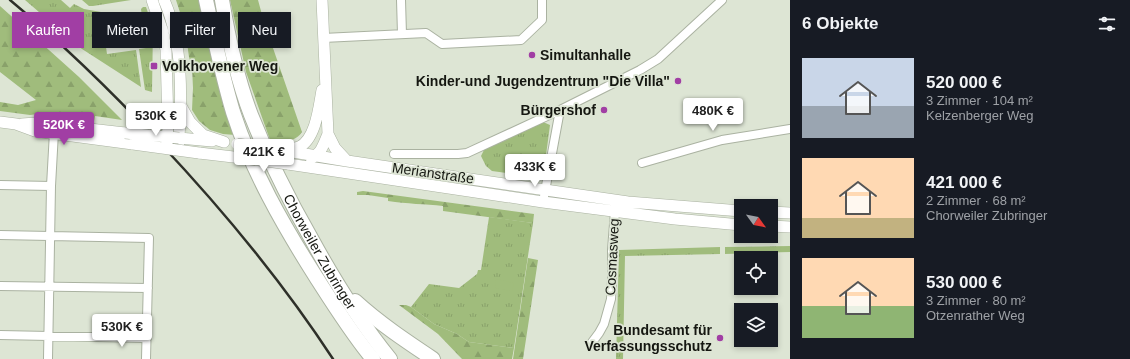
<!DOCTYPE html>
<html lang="de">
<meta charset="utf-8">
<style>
:root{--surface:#171b24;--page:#242831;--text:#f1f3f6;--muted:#9ea1a6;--accent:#a13ea4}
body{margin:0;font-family:Arial,sans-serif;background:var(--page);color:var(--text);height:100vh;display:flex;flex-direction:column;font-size:15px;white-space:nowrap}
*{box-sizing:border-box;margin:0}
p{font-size:13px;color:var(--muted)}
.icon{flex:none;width:22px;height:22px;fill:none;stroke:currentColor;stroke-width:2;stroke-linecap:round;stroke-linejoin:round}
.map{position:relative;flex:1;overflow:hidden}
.panel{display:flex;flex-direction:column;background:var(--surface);width:340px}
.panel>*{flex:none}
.guide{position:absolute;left:12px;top:12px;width:380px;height:36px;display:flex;gap:8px}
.needle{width:26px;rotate:123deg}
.tools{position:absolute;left:734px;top:199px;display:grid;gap:8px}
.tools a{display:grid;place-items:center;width:44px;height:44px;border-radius:0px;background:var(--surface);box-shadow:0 2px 6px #0003;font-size:20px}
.price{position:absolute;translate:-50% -34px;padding:0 9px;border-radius:4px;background:#fff;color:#222;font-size:13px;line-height:26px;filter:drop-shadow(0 1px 2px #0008)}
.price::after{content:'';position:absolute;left:50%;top:24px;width:12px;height:9px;margin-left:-6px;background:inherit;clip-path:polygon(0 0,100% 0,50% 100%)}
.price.active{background:var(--accent);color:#fff}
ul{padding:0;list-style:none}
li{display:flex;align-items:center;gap:12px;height:100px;padding:0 12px}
li span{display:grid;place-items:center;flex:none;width:112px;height:80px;border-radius:0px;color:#555}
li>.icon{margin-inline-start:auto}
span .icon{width:48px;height:48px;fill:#fffc;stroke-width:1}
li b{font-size:17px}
h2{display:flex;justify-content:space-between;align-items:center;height:48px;padding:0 12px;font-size:17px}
.tag{padding:0 14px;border-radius:0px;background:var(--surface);box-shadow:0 2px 6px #0003;font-size:14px;line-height:36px}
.tag.active{background:var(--accent);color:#fff}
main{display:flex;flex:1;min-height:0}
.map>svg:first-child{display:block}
.grass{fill:url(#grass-tufts)}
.forest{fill:url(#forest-firs)}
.pitch{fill:#a0bc7c}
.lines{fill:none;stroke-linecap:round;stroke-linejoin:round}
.street-casing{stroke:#aab2a1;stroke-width:10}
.secondary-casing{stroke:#aab2a1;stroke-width:12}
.highway-casing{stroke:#aab2a1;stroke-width:16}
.street{stroke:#fff;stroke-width:8}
.secondary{stroke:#fff;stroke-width:11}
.highway{stroke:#fff;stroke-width:14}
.rail{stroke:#2e3029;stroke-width:2.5}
.secondary-bridge-casing{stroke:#aab2a1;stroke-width:12;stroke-linecap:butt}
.secondary-bridge{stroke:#fff;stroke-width:11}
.poi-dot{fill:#a13ea4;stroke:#dde5d4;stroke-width:1.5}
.labels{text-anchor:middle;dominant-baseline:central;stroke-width:3.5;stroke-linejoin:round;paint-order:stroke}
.poi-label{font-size:14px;font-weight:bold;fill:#151711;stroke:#dde5d4;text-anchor:end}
.street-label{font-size:14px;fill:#151711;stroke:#dde5d4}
</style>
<main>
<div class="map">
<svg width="790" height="359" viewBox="0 0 790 359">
<defs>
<pattern id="grass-tufts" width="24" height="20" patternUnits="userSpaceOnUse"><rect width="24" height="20" fill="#a0bc7c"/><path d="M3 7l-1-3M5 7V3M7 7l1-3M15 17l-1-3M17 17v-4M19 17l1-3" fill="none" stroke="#89a16a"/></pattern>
<pattern id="forest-firs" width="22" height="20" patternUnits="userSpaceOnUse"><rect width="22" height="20" fill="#a0bc7c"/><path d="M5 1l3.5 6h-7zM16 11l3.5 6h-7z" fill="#89a16a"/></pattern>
</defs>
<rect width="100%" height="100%" fill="#dde5d4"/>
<path class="grass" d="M25,0H61L70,8L74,4L84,9L101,12L107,54L136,50L141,87L82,49Z
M82,0H131L93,6H89Z
M143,7H146L153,27L152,92L145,90L139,49L146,48L141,9Z
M543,122L550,125L545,163L541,171L529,176L492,171L486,166L481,156L485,148Z
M489,217L533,223L514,348L469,342L457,334L434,324L411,307L429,284L459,288L477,274L478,270H481Z
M790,246V252L725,254V247Z
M720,247V254L625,256L623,359H616L619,250Z"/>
<path class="forest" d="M176,0H199L211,55L235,135L223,134L210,130L199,121L192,110L193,88L192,67L189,57L185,28Z
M230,0H258L264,22L302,132C294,144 281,141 270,140L246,72Z
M0,6L79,77L122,120L95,116L94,121L52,112L30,115L0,111V102L18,105L36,100L0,72Z
M363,191L534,214L533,223L443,211V206C425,204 407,204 388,201V198L368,195H357V192Z
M528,258L538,260L523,359H513Z
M399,305H406L411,307L434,324L457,334L469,342L514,348L512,359H462L438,334Z"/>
<path class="pitch" d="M496,279L514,283L512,291L495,288Z"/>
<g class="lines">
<defs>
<path id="street" d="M401,0L402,34
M323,38L426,33L442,44L521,40L542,20V0
M394,154H458L467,153L560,110L640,70L658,59L722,0
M642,163L722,140L790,129
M0,185L51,186
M543,202L560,110
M0,235L149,238L146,359
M0,286L148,288
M0,335L147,338
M590,345L599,333L604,324L611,299L612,280V250L615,211
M48,359L51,186L54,132L51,129"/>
<path id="secondary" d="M152,0L163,32L166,50L168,126
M164,0C184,45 182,102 178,150
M181,106L190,122L203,135L224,142
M0,122L16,124L35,131L133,144
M22,124L36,123L125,133
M328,134L335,148L347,161
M179,138L212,141
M286,149C290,149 295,148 299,147C316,139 319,106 322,90
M281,150L347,161L628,202L741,211
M199,153L242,158
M311,158C321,155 324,143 328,134L322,0
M288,164L543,202L675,219L741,225
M771,212L790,213
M771,226L790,227"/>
<g id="highway">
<path d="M206,0C214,37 222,75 233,112C252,171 283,225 316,277C334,305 352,334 373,359"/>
<path id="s1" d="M222,0C228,36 238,81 251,115C268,158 289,200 312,240C335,282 360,322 390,359"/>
<path d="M355,301C379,323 406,341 433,359"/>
</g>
</defs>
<use href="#street" class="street-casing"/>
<use href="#secondary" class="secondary-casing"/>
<use href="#highway" class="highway-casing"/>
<use href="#street" class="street"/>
<use href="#secondary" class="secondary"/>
<use href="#highway" class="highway"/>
<path class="rail" d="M10,0C63,44 112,92 159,142C223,210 282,281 333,359"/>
<defs>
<path id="secondary-bridge" d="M125,133L179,138
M133,144L199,153
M167,144L168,126
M237,144L281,150
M242,158L288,164"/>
</defs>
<use href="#secondary-bridge" class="secondary-bridge-casing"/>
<use href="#secondary-bridge" class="secondary-bridge"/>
</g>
<g class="poi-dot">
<circle cx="532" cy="55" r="4"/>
<rect x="150" y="62" width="8" height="8" rx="2"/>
<circle cx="678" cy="81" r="4"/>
<circle cx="604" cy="110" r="4"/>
<circle cx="720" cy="338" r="4"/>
</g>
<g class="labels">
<g class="poi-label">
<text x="540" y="55" text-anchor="start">Simultanhalle</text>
<text x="162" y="66" text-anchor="start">Volkhovener Weg</text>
<text x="670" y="81">Kinder-und Jugendzentrum "Die Villa"</text>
<text x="596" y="110">Bürgershof</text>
<text x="712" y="330">Bundesamt für<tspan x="712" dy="16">Verfassungsschutz</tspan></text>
</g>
<g class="street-label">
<text transform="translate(433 173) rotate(8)">Merianstraße</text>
<text stroke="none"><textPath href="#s1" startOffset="272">Chorweiler Zubringer</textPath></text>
<text transform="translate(612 257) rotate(-87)">Cosmasweg</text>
</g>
</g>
</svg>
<div class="tools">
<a><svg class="needle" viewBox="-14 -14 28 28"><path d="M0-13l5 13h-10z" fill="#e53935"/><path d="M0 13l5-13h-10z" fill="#9ea1a6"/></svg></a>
<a><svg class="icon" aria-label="locate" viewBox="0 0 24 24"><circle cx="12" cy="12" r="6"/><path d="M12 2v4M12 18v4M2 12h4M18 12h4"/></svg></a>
<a><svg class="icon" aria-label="layers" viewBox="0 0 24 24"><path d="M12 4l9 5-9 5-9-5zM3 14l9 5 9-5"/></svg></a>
</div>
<b class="price" style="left:713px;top:132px">480K €</b>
<b class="price" style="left:156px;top:137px">530K €</b>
<b class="price active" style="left:64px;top:146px">520K €</b>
<b class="price" style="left:264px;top:173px">421K €</b>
<b class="price" style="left:535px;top:188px">433K €</b>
<b class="price" style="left:122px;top:348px">530K €</b>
<div class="guide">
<a class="tag active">Kaufen</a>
<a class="tag">Mieten</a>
<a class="tag">Filter</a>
<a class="tag">Neu</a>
</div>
</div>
<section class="panel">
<h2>6 Objekte<svg class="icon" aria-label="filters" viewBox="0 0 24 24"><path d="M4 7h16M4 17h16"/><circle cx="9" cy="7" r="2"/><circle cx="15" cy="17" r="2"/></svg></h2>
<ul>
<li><span style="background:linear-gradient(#c9d6e8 60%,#9aa5b1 0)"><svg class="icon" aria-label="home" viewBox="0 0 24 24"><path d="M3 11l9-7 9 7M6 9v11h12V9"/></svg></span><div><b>520 000 €</b><p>3 Zimmer · 104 m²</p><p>Kelzenberger Weg</p></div></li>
<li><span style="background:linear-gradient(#ffd9b3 75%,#c2b280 0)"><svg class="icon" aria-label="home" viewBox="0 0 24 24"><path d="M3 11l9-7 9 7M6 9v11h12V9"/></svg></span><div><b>421 000 €</b><p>2 Zimmer · 68 m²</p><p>Chorweiler Zubringer</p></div></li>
<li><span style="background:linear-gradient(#ffd9b3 60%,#8fb573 0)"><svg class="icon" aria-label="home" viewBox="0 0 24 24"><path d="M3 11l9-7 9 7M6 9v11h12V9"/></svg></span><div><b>530 000 €</b><p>3 Zimmer · 80 m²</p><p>Otzenrather Weg</p></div></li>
</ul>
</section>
</main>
